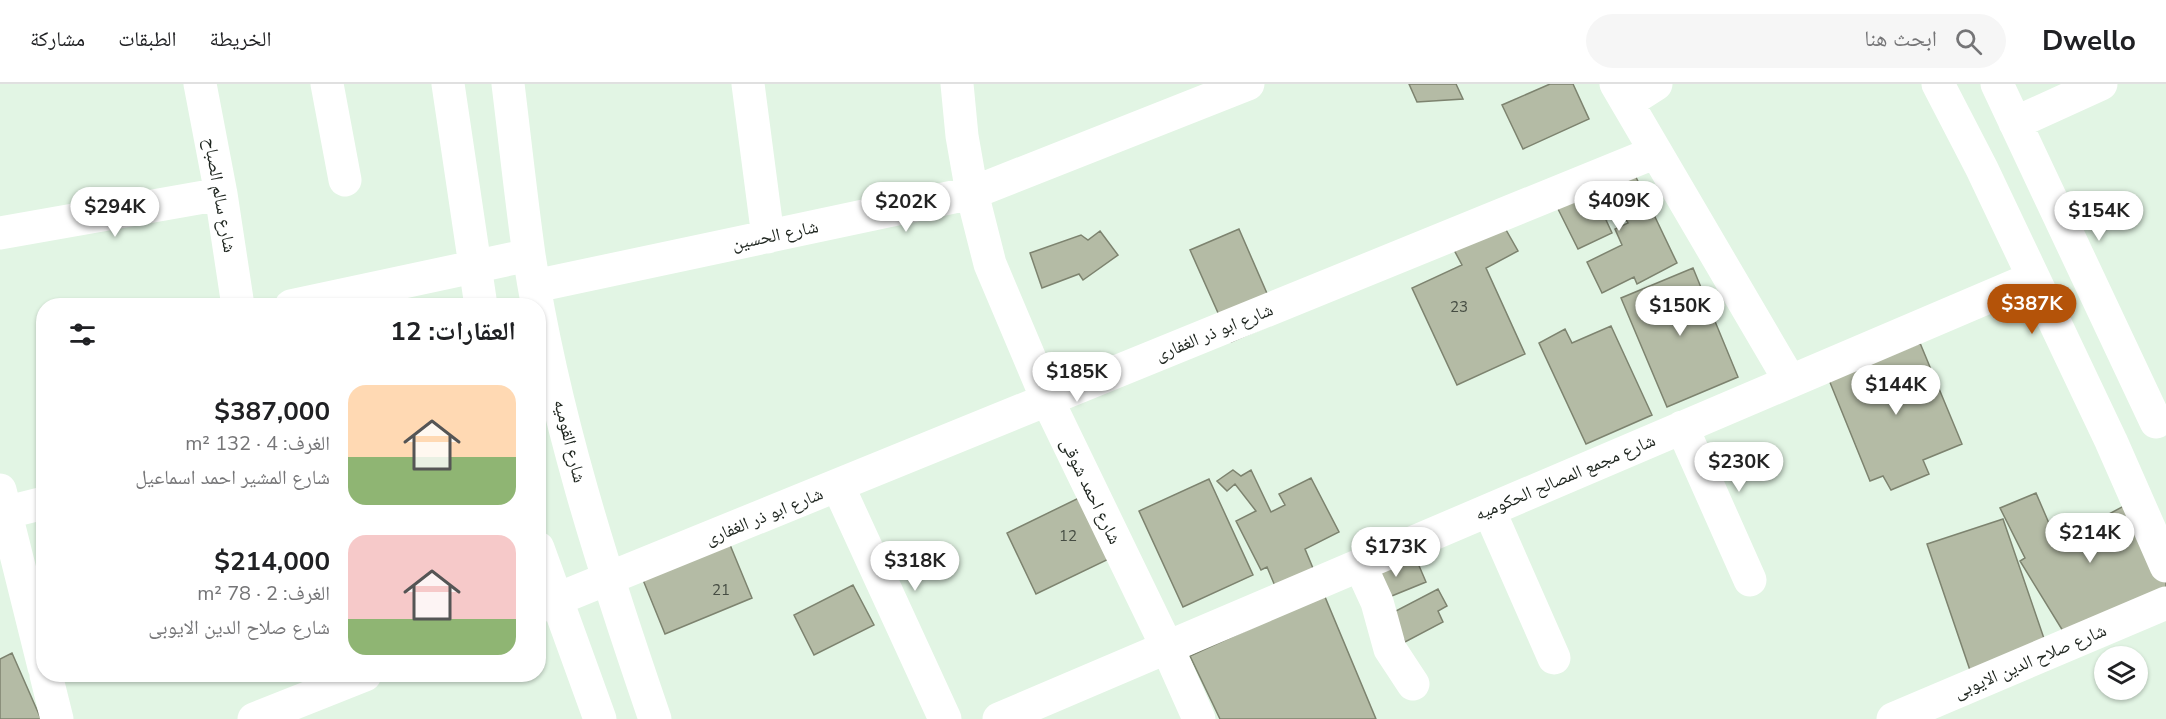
<!DOCTYPE html>
<html lang="ar">
<meta charset="utf-8">
<style>
:root{--surface:#fff;--page:#f6f6f6;--text:#202124;--muted:#757577;--line:#e0e0e0;--accent:#b45309}
body{margin:0;font-family:"Nunito Sans","Noto Naskh Arabic",sans-serif;background:var(--page);color:var(--text);direction:rtl;height:100vh;display:flex;flex-direction:column;font-size:22px;white-space:nowrap}
*{box-sizing:border-box;margin:0}
p{font-size:20px;color:var(--muted)}
.icon{flex:none;width:33px;height:33px;fill:none;stroke:currentColor;stroke-width:2;stroke-linecap:round;stroke-linejoin:round}
.map{position:relative;flex:1;overflow:hidden;direction:ltr}
.panel{position:absolute;left:36px;top:214px;width:510px;height:384px;display:flex;flex-direction:column;background:var(--surface);border-radius:24px;box-shadow:0 2px 4px #0004;direction:rtl}
.panel>*{flex:none}
.controls{position:absolute;left:2094px;top:562px;display:grid;gap:12px}
.controls a{display:grid;place-items:center;width:54px;height:54px;border-radius:50%;background:var(--surface);box-shadow:0 2px 4px #0004;font-size:30px}
.price{position:absolute;translate:-50% -51px;padding:0 14px;border-radius:21px;background:#fff;color:#222;font-size:20px;line-height:39px;filter:drop-shadow(0 2px 3px #0008)}
.price::after{content:'';position:absolute;left:50%;top:36px;width:18px;height:14px;margin-left:-9px;background:inherit;clip-path:polygon(0 0,100% 0,50% 100%)}
.price.active{background:var(--accent);color:#fff}
ul{padding:0;list-style:none}
li{display:flex;align-items:center;gap:18px;height:150px;padding:0 30px}
li span{display:grid;place-items:center;flex:none;width:168px;height:120px;border-radius:18px;color:#555}
li>.icon{margin-inline-start:auto}
span .icon{width:72px;height:72px;fill:#fffc;stroke-width:1}
li b{font-size:26px}
h2{display:flex;justify-content:space-between;align-items:center;height:72px;padding:0 30px;font-size:26px}
header{display:flex;align-items:center;gap:36px;box-sizing:border-box;height:84px;padding:0 30px;background:var(--surface);border-bottom:2px solid var(--line)}
header strong{font-size:28px}
nav{display:flex;gap:33px;margin-inline-start:auto;font-size:21px}
.search{width:420px;height:54px;background:var(--page);display:flex;align-items:center;gap:15px;box-sizing:border-box;padding:0 21px;border-radius:33px;color:var(--muted);font-size:22px}
.map>svg:first-child{display:block}
.building{fill:#b4bba5;stroke:#7d836f;stroke-width:1.5}
.lines{fill:none;stroke-linecap:round;stroke-linejoin:round}
.minor{stroke:#fff;stroke-width:33}
.labels{text-anchor:middle;dominant-baseline:central;stroke-width:4.5;stroke-linejoin:round;paint-order:stroke}
.number-label{font-size:15px;fill:#454c42}
.street-label{font-size:18px;fill:#202721;stroke:#fff}
</style>
<header>
<strong>Dwello</strong>
<div class="search"><svg class="icon" aria-label="search" viewBox="0 0 24 24"><circle cx="10" cy="10" r="6"/><path d="M15 15l6 6"/></svg>ابحث هنا</div>
<nav><a>الخريطة</a><a>الطبقات</a><a>مشاركة</a></nav>
</header>
<div class="map">
<svg width="2166" height="635" viewBox="0 0 2166 635">
<rect width="100%" height="100%" fill="#e2f5e4"/>
<path class="building" d="M1409,0H1456L1463,15L1417,18Z
M1550,0H1573L1589,35L1523,65L1502,21Z
M1634,89L1677,179L1637,200L1634,193L1602,209L1587,178L1622,161L1615,145L1628,139L1622,129L1606,136L1612,149L1578,165L1556,121Z
M1501,137L1518,167L1486,184L1525,270L1457,301L1412,204L1462,181L1453,164Z
M1239,145L1279,237L1231,258L1190,166Z
M1100,147L1118,171L1083,196L1079,190L1042,204L1030,169L1081,151L1088,156Z
M1693,184L1738,293L1667,323L1621,214Z
M1611,242L1652,331L1586,360L1539,259L1565,245L1572,259Z
M1920,259L1962,360L1923,376L1929,390L1891,406L1883,392L1870,397L1829,296Z
M1233,386L1241,392L1251,386L1271,428L1285,421L1279,410L1311,394L1339,448L1305,465L1376,635H1220L1190,572L1286,528L1267,483L1261,486L1236,437L1256,427L1235,400L1227,407L1217,397Z
M1209,395L1253,491L1183,523L1139,427Z
M2036,409L2057,458L2135,416L2166,476V512L2066,552L2020,477L2025,474L2000,424Z
M1085,411L1115,472L1036,510L1007,449Z
M2003,435L2049,569L1973,595L1927,460Z
M728,456L752,514L665,550L641,491Z
M1414,470L1426,498L1377,518L1365,491Z
M853,501L874,541L814,571L794,531Z
M1438,505L1447,522L1438,527L1443,538L1405,558L1390,530Z
M12,569L41,635H0V575Z"/>
<g class="lines">
<path class="minor" d="M200,0L221,110L238,222
M327,0L345,96
M448,0L481,222
M508,0C515,57 521,114 529,171C553,329 603,484 655,635
M748,0L768,153
M957,0L962,52L972,109L990,180L1047,315L1167,563L1199,635
M1616,0L1790,297
M1938,0L1982,85L2111,357L2166,482
M1997,0L2156,338
M1628,18L1656,0
M2015,39L2101,0
M0,149L221,110
M535,202L972,109L1248,0
M291,222L529,171
M1682,343L1750,496
M838,402L945,635
M0,406L44,583
M1489,426L1554,574
M0,430L44,419
M538,464L600,635
M1360,481L1377,518L1390,565L1413,600
M538,523L1656,68
M46,591L57,635
M254,635L365,591
M999,635L2033,194
M1893,635L2166,519"/>
</g>
<g class="labels">
<g class="number-label">
<text x="1459" y="223">23</text>
<text x="1068" y="452">12</text>
<text x="721" y="506">21</text>
</g>
<g class="street-label">
<text transform="translate(220 111) rotate(80)">شارع سالم الصباح</text>
<text transform="translate(775 151) rotate(-12)">شارع الحسين</text>
<text transform="translate(1214 248) rotate(-22)">شارع ابو ذر الغفارى</text>
<text transform="translate(570 357) rotate(76)">شارع القوميه</text>
<text transform="translate(1565 393) rotate(-23)">شارع مجمع المصالح الحكوميه</text>
<text transform="translate(1091 407) rotate(64)">شارع احمد شوقى</text>
<text transform="translate(764 432) rotate(-22)">شارع ابو ذر الغفارى</text>
<text transform="translate(2030 577) rotate(-23)">شارع صلاح الدين الايوبى</text>
</g>
</g>
</svg>
<div class="controls">
<a><svg class="icon" aria-label="layers" viewBox="0 0 24 24"><path d="M12 4l9 5-9 5-9-5zM3 14l9 5 9-5"/></svg></a>
</div>
<b class="price" style="left:1619px;top:148px">$409K</b>
<b class="price" style="left:906px;top:149px">$202K</b>
<b class="price" style="left:115px;top:154px">$294K</b>
<b class="price" style="left:2099px;top:158px">$154K</b>
<b class="price active" style="left:2032px;top:251px">$387K</b>
<b class="price" style="left:1680px;top:253px">$150K</b>
<b class="price" style="left:1077px;top:319px">$185K</b>
<b class="price" style="left:1896px;top:332px">$144K</b>
<b class="price" style="left:1739px;top:409px">$230K</b>
<b class="price" style="left:2090px;top:480px">$214K</b>
<b class="price" style="left:1396px;top:494px">$173K</b>
<b class="price" style="left:915px;top:508px">$318K</b>
<section class="panel">
<h2>العقارات: 12<svg class="icon" aria-label="filters" viewBox="0 0 24 24"><path d="M4 7h16M4 17h16"/><circle cx="9" cy="7" r="2"/><circle cx="15" cy="17" r="2"/></svg></h2>
<ul>
<li><span style="background:linear-gradient(#ffd9b3 60%,#8fb573 0)"><svg class="icon" aria-label="home" viewBox="0 0 24 24"><path d="M3 11l9-7 9 7M6 9v11h12V9"/></svg></span><div><b>$387,000</b><p>الغرف: 4 · 132 m²</p><p>شارع المشير احمد اسماعيل</p></div></li>
<li><span style="background:linear-gradient(#f6c9c9 70%,#8fb573 0)"><svg class="icon" aria-label="home" viewBox="0 0 24 24"><path d="M3 11l9-7 9 7M6 9v11h12V9"/></svg></span><div><b>$214,000</b><p>الغرف: 2 · 78 m²</p><p>شارع صلاح الدين الايوبى</p></div></li>
</ul>
</section>
</div>
